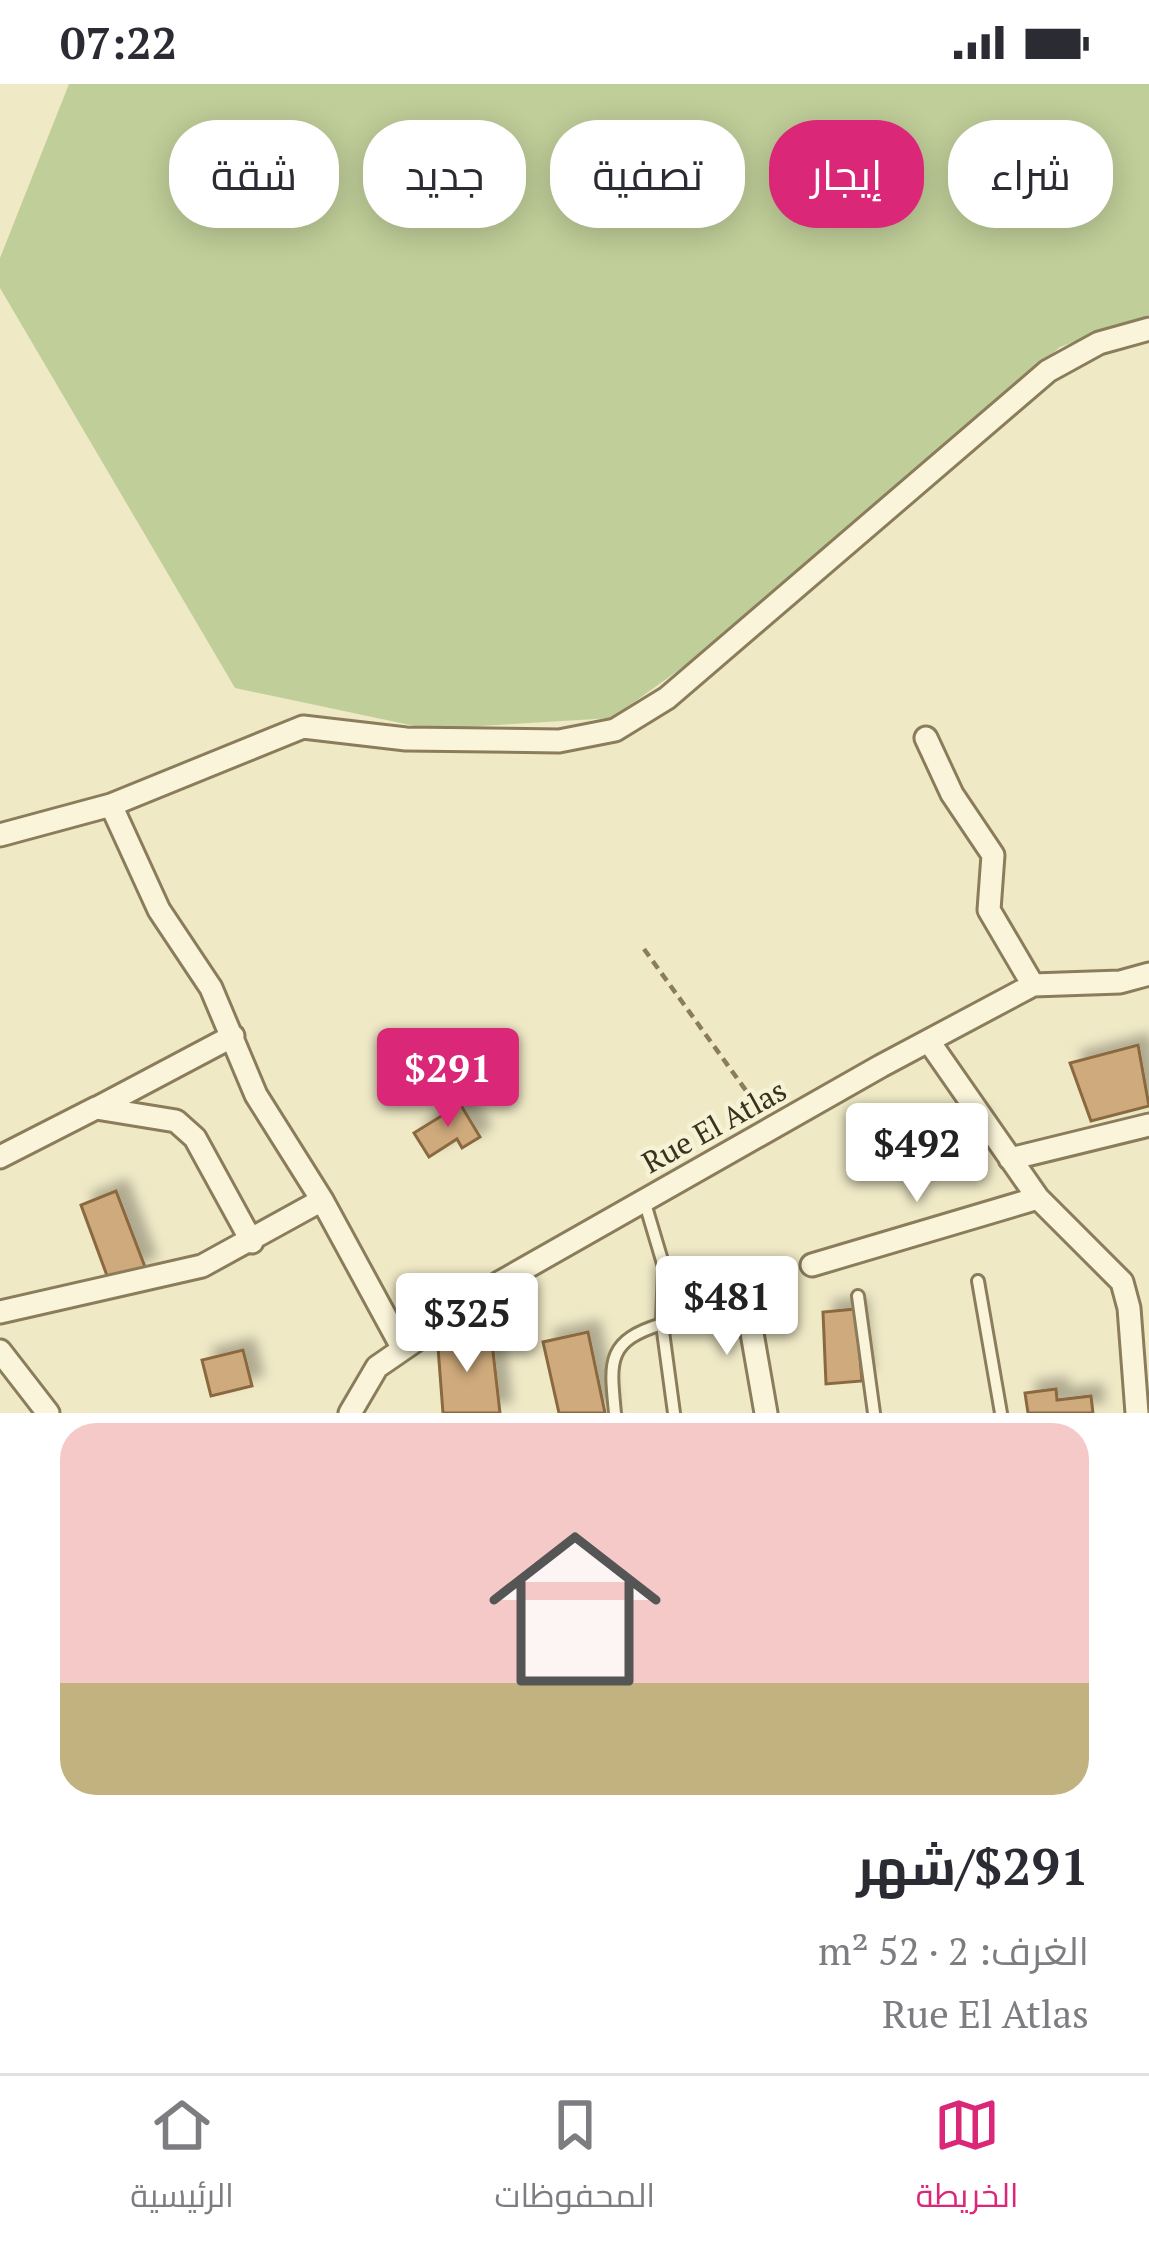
<!DOCTYPE html>
<html lang="ar">
<meta charset="utf-8">
<style>
:root{--surface:#fff;--page:#f2f2f3;--text:#2b2b33;--muted:#7c7c81;--line:#e1e1e2;--accent:#db2777}
body{margin:0;font-family:"PT Serif",Cairo,serif;background:var(--page);color:var(--text);direction:rtl;height:100vh;display:flex;flex-direction:column;font-size:45px;white-space:nowrap}
*{box-sizing:border-box;margin:0}
p{font-size:39px;color:var(--muted)}
.icon{flex:none;width:66px;height:66px;fill:none;stroke:currentColor;stroke-width:2;stroke-linecap:round;stroke-linejoin:round}
.map{position:relative;height:1329px;overflow:hidden;direction:ltr}
.details{display:flex;flex-direction:column;background:var(--surface);flex:1}
.details>*{flex:none}
.top-card{position:absolute;left:36px;top:36px;width:1077px;height:108px;direction:rtl;display:flex;gap:24px}
.price{position:absolute;translate:-50% -102px;padding:0 27px;border-radius:12px;background:#fff;color:#222;font-size:39px;line-height:78px;filter:drop-shadow(0 3px 6px #0008)}
.price::after{content:'';position:absolute;left:50%;top:72px;width:36px;height:27px;margin-left:-18px;background:inherit;clip-path:polygon(0 0,100% 0,50% 100%)}
.price.selected{background:var(--accent);color:#fff}
ul{padding:0;list-style:none}
li{display:grid;align-content:center;gap:24px;height:636px;padding:0 60px}
li+li{border-top:3px solid var(--line)}
li span{display:grid;place-items:center;height:372px;border-radius:36px;color:#555}
li>.icon{margin-inline-start:auto}
span .icon{width:216px;height:216px;fill:#fffc;stroke-width:1}
li b{font-size:51px}
.pill{padding:0 42px;border-radius:48px;background:var(--surface);box-shadow:0 6px 30px #0003;font-size:42px;line-height:108px}
.pill.selected{background:var(--accent);color:#fff}
.status{display:flex;justify-content:space-between;align-items:center;height:84px;padding:0 60px;background:var(--surface);direction:ltr}
.status svg{height:33px;fill:currentColor}
.tab-bar{display:flex;justify-content:space-around;align-items:center;height:168px;border-top:3px solid var(--line);background:var(--surface);font-size:33px;color:var(--muted)}
.tab-bar a{display:grid;justify-items:center;gap:6px}
.tab-bar .selected{color:var(--accent)}
.map>svg:first-child{display:block}
.green{fill:#c0ce99}
.building{fill:#ceaa7b;stroke:#8b6940;stroke-width:3;filter:url(#shadow)}
.lines{fill:none;stroke-linecap:round;stroke-linejoin:round}
.lane-casing{stroke:#8b7c5b;stroke-width:16}
.street-casing{stroke:#8b7c5b;stroke-width:27}
.path{stroke:#8b7c5b;stroke-width:4.5;stroke-dasharray:9 6;stroke-linecap:butt}
.lane{stroke:#faf5da;stroke-width:10}
.street{stroke:#faf5da;stroke-width:21}
.labels{text-anchor:middle;dominant-baseline:central;stroke-width:9;stroke-linejoin:round;paint-order:stroke}
.street-label{font-size:30px;fill:#3b311f;stroke:#f6f2d6}
</style>
<div class="status"><b>07:22</b><svg viewBox="0 0 49 12"><path d="M0 12V9h3v3zM5 12V6h3v6zM10 12V3h3v9zM15 12V0h3v12zM26 1h20v11H26zM47 4h2v5h-2z"/></svg></div>
<div class="map">
<svg width="1149" height="1329" viewBox="0 0 1149 1329">
<defs>
<filter id="shadow"><feDropShadow dx="11" dy="-11" stdDeviation="6" flood-color="#0004"/></filter>
</defs>
<rect width="100%" height="100%" fill="#efe9c6"/>
<path class="green" d="M69,0H1149V231L1060,263L765,524L612,634L429,645L235,604L0,204V174Z"/>
<path class="building" d="M1138,961L1149,1022L1091,1037L1070,979Z
M456,1013L480,1053L462,1064L457,1055L429,1073L414,1049L451,1026L447,1018Z
M116,1107L145,1183L109,1197L81,1121Z
M856,1225L862,1297L826,1300L823,1228Z
M467,1246L469,1262L492,1259L500,1329H443L437,1250Z
M588,1248L605,1329H559L543,1258Z
M243,1266L252,1302L211,1312L202,1276Z
M1056,1305L1057,1316L1091,1312L1093,1329H1028L1025,1309Z"/>
<g class="lines">
<defs>
<path id="lane" d="M644,1116L664,1183L662,1240L674,1329
M978,1197L1001,1329
M858,1212L874,1329
M615,1329C610,1278 606,1257 662,1240"/>
<path id="street" d="M926,654L952,710L993,771L989,826L1033,901
M111,721L159,826L211,904L256,1011L322,1116L403,1265
M0,751L111,721L303,643L406,655L559,657L615,646L667,614L1048,287L1099,259L1149,245
M930,959L1038,1114L1122,1198L1129,1224L1137,1329
M97,1024L233,952
M0,1073L96,1024L176,1037L195,1054L252,1158
M1010,1075L1149,1041
M812,1181L1038,1114
M745,1209L766,1329
M0,1228L202,1182L322,1116
M0,1267L48,1329
M350,1329L377,1283L499,1199L881,982L1033,901L1120,898L1149,890"/>
</defs>
<use href="#lane" class="lane-casing"/>
<use href="#street" class="street-casing"/>
<path class="path" d="M644,865L760,1026"/>
<use href="#lane" class="lane"/>
<use href="#street" class="street"/>
</g>
<g class="labels">
<g class="street-label">
<text transform="translate(714 1042) rotate(-29)">Rue El Atlas</text>
</g>
</g>
</svg>
<b class="price selected" style="left:448px;top:1046px">$291</b>
<b class="price" style="left:917px;top:1121px">$492</b>
<b class="price" style="left:727px;top:1274px">$481</b>
<b class="price" style="left:467px;top:1291px">$325</b>
<div class="top-card">
<a class="pill">شراء</a>
<a class="pill selected">إيجار</a>
<a class="pill">تصفية</a>
<a class="pill">جديد</a>
<a class="pill">شقة</a>
</div>
</div>
<section class="details">
<ul>
<li><span style="background:linear-gradient(#f6c9c9 70%,#c2b280 0)"><svg class="icon" aria-label="home" viewBox="0 0 24 24"><path d="M3 11l9-7 9 7M6 9v11h12V9"/></svg></span><div><b>$291/شهر</b><p>الغرف: 2 · 52 m²</p><p>Rue El Atlas</p></div></li>
</ul>
</section>
<nav class="tab-bar">
<a class="selected"><svg class="icon" aria-label="map" viewBox="0 0 24 24"><path d="M3 6l6-2 6 2 6-2v14l-6 2-6-2-6 2zM9 4v14M15 6v14"/></svg>الخريطة</a>
<a><svg class="icon" aria-label="saved" viewBox="0 0 24 24"><path d="M7 4h10v16l-5-4-5 4z"/></svg>المحفوظات</a>
<a><svg class="icon" aria-label="home" viewBox="0 0 24 24"><path d="M3 11l9-7 9 7M6 9v11h12V9"/></svg>الرئيسية</a>
</nav>
